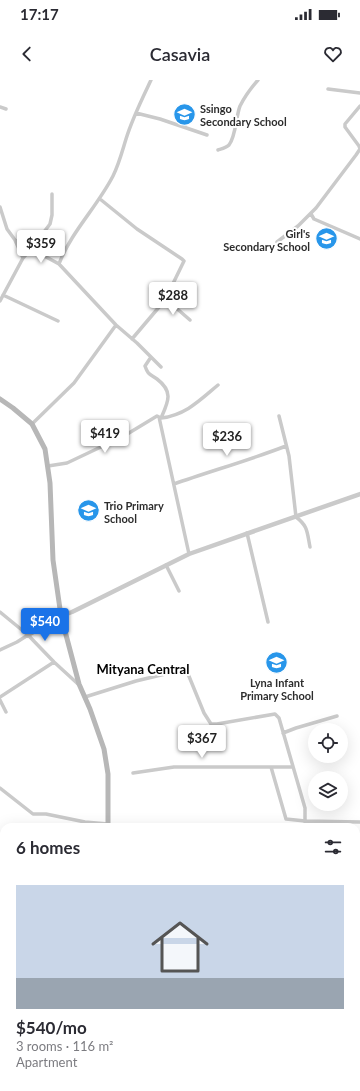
<!DOCTYPE html>
<meta charset="utf-8">
<style>
:root{--surface:#fff;--page:#f7f7f7;--text:#2b2b33;--muted:#7c7c81;--accent:#1a73e8}
body{margin:0;font-family:Lato,sans-serif;background:var(--page);color:var(--text);height:100vh;display:flex;flex-direction:column;font-size:15px;white-space:nowrap}
*{box-sizing:border-box;margin:0}
p{font-size:13px;color:var(--muted)}
.icon{flex:none;width:22px;height:22px;fill:none;stroke:currentColor;stroke-width:2;stroke-linecap:round;stroke-linejoin:round}
.map{position:relative;flex:1;overflow:hidden}
.panel{position:absolute;left:0px;top:743px;width:360px;height:268px;display:flex;flex-direction:column;background:var(--surface);border-radius:12px 12px 0 0;box-shadow:0 4px 16px #0002}
.panel>*{flex:none}
.buttons{position:absolute;left:308px;top:643px;display:grid;gap:8px}
.buttons a{display:grid;place-items:center;width:40px;height:40px;border-radius:50%;background:var(--surface);box-shadow:0 4px 16px #0002;font-size:20px}
.price{position:absolute;translate:-50% -34px;padding:0 9px;border-radius:4px;background:#fff;color:#222;font-size:13px;line-height:26px;filter:drop-shadow(0 1px 2px #0008)}
.price::after{content:'';position:absolute;left:50%;top:24px;width:12px;height:9px;margin-left:-6px;background:inherit;clip-path:polygon(0 0,100% 0,50% 100%)}
.price.on{background:var(--accent);color:#fff}
ul{padding:0;list-style:none}
li{display:grid;align-content:center;gap:8px;height:212px;padding:0 16px}
li span{display:grid;place-items:center;height:124px;border-radius:0px;color:#555}
li>.icon{margin-inline-start:auto}
span .icon{width:72px;height:72px;fill:#fffc;stroke-width:1}
li b{font-size:17px}
h2{display:flex;justify-content:space-between;align-items:center;height:48px;padding:0 16px;font-size:17px}
.status{display:flex;justify-content:space-between;align-items:center;height:28px;padding:0 20px;background:var(--surface);direction:ltr}
.status svg{height:11px;fill:currentColor}
header{display:flex;justify-content:space-between;align-items:center;height:52px;padding:0 16px;background:var(--surface);font-size:18px;font-weight:600}
.map>svg:first-child{display:block}
.lines{fill:none;stroke-linecap:round;stroke-linejoin:round}
.minor{stroke:#cacaca;stroke-width:3.5}
.tertiary{stroke:#cacaca;stroke-width:4.5}
.secondary{stroke:#b7b7b7;stroke-width:5}
.labels{text-anchor:middle;dominant-baseline:central;stroke-width:4;stroke-linejoin:round;paint-order:stroke}
.poi-label{font-size:11px;font-weight:bold;fill:#2d2d2d;stroke:#fff;text-anchor:start}
.quarter-label{font-size:13px;font-weight:bold;fill:#000;stroke:#fff}
</style>
<div class="status"><b>17:17</b><svg viewBox="0 0 49 12"><path d="M0 12V9h3v3zM5 12V6h3v6zM10 12V3h3v9zM15 12V0h3v12zM26 1h20v11H26zM47 4h2v5h-2z"/></svg></div>
<header><svg class="icon" aria-label="back" viewBox="0 0 24 24"><path d="M15 5l-7 7 7 7"/></svg>Casavia<svg class="icon" aria-label="heart" viewBox="0 0 24 24"><path d="M12 20l-8-8c-3-5 5-10 8-4 3-6 11-1 8 4z"/></svg></header>
<div class="map">
<svg width="360" height="1011" viewBox="0 0 360 1011">
<rect width="100%" height="100%" fill="#fff"/>
<g class="lines">
<path class="minor" d="M328,9L360,13
M0,27L6,29
M136,33L160,39L207,55
M218,70C221,69 226,68 229,65C236,56 236,36 240,26C245,16 251,8 258,0
M100,119L137,149L182,179L184,181L165,220L132,259
M0,127L7,149L15,160L59,184L116,245L137,263L161,287
M311,134L314,139L360,159
M15,160L23,178
M277,162L298,146L316,128L356,75L360,69L359,66L345,47V44L360,26
M59,184C71,152 97,127 113,96C119,84 122,72 126,59C132,39 142,19 151,0
M3,215L58,241
M165,220L175,227L190,240
M0,221L23,178L31,169L50,144L52,135V114
M151,277L145,286C148,295 150,294 157,299C174,312 168,322 161,338C186,335 200,320 218,305
M279,336L289,376L296,437C308,446 307,452 310,467
M32,344L74,303L116,245
M48,386L67,383L124,356L157,336L159,337L189,474
M174,404C211,391 250,380 286,366
M247,453L268,542
M166,485L179,511
M0,532L28,555L54,582L78,604
M0,570L17,562L28,555
M0,617L54,582
M85,617L136,601L186,589L204,633L211,644H217L275,634L279,638L305,728V747
M0,620L6,632
M283,653L296,648L337,636
M271,687L286,739L305,741L360,742
M133,693L174,687H293
M0,708L33,734H46L85,742L108,744
M356,840H360
M356,890L360,891
M224,1007L228,1011
M0,1010L38,1011"/>
<path class="tertiary" d="M28,555L61,536L72,532L189,474L360,414"/>
<path class="secondary" d="M0,319L13,328L32,344L45,369L50,403L53,480L61,536L79,604L90,629L104,669L108,694V747
M110,1007V1011"/>
</g>
<defs>
<symbol id="school-disc" viewBox="-11 -11 22 22"><circle r="9.5" fill="#2896ea" stroke="#fff"/><path d="M0-5L7-2L0 1L-7-2ZM-4 1L0 2.5L4 1V4Q0 6-4 4Z" fill="#fff"/></symbol>
</defs>
<g fill-rule="evenodd">
<use href="#school-disc" x="172" y="22" width="25" height="25"/>
<use href="#school-disc" x="314" y="146" width="25" height="25"/>
<use href="#school-disc" x="76" y="418" width="25" height="25"/>
<use href="#school-disc" x="264" y="570" width="25" height="25"/>
</g>
<g class="labels">
<g class="poi-label">
<text x="200" y="28">Ssingo<tspan x="200" dy="13">Secondary School</tspan></text>
<text x="310" y="153" text-anchor="end">Girl's<tspan x="310" dy="13">Secondary School</tspan></text>
<text x="104" y="425">Trio Primary<tspan x="104" dy="13">School</tspan></text>
<text x="277" y="602" text-anchor="middle">Lyna Infant<tspan x="277" dy="13">Primary School</tspan></text>
</g>
<g class="quarter-label">
<text x="143" y="589">Mityana Central</text>
</g>
</g>
</svg>
<div class="buttons">
<a><svg class="icon" aria-label="locate" viewBox="0 0 24 24"><circle cx="12" cy="12" r="6"/><path d="M12 2v4M12 18v4M2 12h4M18 12h4"/></svg></a>
<a><svg class="icon" aria-label="layers" viewBox="0 0 24 24"><path d="M12 4l9 5-9 5-9-5zM3 14l9 5 9-5"/></svg></a>
</div>
<b class="price" style="left:41px;top:184px">$359</b>
<b class="price" style="left:173px;top:236px">$288</b>
<b class="price" style="left:105px;top:374px">$419</b>
<b class="price" style="left:227px;top:377px">$236</b>
<b class="price on" style="left:45px;top:562px">$540</b>
<b class="price" style="left:202px;top:679px">$367</b>
<section class="panel">
<h2>6 homes<svg class="icon" aria-label="filters" viewBox="0 0 24 24"><path d="M4 7h16M4 17h16"/><circle cx="9" cy="7" r="2"/><circle cx="15" cy="17" r="2"/></svg></h2>
<ul>
<li><span style="background:linear-gradient(#c9d6e8 75%,#9aa5b1 0)"><svg class="icon" aria-label="home" viewBox="0 0 24 24"><path d="M3 11l9-7 9 7M6 9v11h12V9"/></svg></span><div><b>$540/mo</b><p>3 rooms · 116 m²</p><p>Apartment</p></div></li>
</ul>
</section>
</div>
